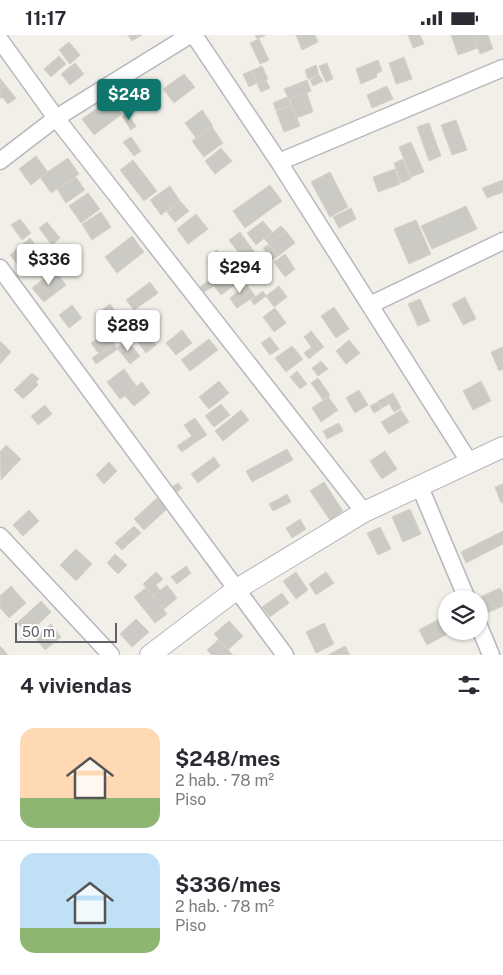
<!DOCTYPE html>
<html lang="es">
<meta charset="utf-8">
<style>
:root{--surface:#fff;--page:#f2f2f3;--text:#2b2b33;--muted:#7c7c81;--line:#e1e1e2;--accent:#0f766e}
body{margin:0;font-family:"Public Sans",sans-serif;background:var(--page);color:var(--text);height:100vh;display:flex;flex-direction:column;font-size:19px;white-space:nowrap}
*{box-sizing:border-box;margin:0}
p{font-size:16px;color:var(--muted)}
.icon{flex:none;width:28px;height:28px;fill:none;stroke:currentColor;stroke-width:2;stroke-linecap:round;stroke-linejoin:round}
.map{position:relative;height:620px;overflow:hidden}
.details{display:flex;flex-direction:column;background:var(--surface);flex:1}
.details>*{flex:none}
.fabs{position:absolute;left:438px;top:555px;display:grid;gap:10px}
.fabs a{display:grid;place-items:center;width:50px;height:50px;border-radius:50%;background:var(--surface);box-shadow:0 1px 4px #0004;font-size:25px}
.scale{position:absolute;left:15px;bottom:12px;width:102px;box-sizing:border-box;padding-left:5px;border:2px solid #5f6368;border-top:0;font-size:14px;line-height:18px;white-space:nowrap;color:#5f6368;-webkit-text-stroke:4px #fff;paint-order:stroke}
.price{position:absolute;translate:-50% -42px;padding:0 11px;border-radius:5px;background:#fff;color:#222;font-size:16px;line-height:32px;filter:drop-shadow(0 1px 2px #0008)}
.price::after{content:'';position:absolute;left:50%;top:30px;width:15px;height:11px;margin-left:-8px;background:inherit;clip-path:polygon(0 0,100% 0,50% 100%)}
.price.active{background:var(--accent);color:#fff}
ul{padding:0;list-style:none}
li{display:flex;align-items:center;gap:15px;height:125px;padding:0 20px}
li+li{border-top:1px solid var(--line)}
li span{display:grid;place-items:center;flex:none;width:140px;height:100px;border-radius:15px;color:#555}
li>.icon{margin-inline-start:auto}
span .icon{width:60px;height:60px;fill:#fffc;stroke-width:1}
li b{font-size:21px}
h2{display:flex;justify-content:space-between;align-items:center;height:60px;padding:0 20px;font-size:21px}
.status{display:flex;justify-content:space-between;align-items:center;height:35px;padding:0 25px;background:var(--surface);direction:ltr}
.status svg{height:14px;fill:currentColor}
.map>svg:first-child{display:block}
.building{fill:#cccac5;stroke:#d6d1c6}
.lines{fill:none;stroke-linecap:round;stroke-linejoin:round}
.minor-casing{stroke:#b5b8bc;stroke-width:19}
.tertiary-casing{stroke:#b5b8bc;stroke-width:22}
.minor{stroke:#fff;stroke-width:16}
.tertiary{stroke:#fff;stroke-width:20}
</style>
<div class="status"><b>11:17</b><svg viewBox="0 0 49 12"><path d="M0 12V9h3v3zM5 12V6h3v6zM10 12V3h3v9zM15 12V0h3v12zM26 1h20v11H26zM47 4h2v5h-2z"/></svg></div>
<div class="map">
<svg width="503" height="620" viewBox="0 0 503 620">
<rect width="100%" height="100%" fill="#f1efe8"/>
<path class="building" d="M128,0H142L132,6Z
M255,0H266L257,4Z
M296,0H315L318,7L302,15Z
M408,0H420L424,9L413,13Z
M451,0H473L478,13L458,20Z
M473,0H488L493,14L480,19Z
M259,4L269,25L260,29L250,8Z
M69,7L80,20L70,29L59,15Z
M59,21L66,29L51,42L44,34Z
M404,22L412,44L396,49L389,28Z
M378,25L382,36L376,39L377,42L361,49L356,34Z
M75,28L84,39L70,50L61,39Z
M327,28L333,44L326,47L319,31Z
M316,30L319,40L308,44L305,35Z
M262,31L268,44L257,49L251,36Z
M251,36L257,48L249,52L243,39Z
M184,39L195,52L174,68L163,54Z
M319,40L323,46L313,51L310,45Z
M0,43L6,51L0,55Z
M143,44L152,58L141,66L131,53Z
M266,45L270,53L261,57L257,49Z
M307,45L311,56L289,65L284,54Z
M6,51L16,63L8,69L2,62L0,64V55Z
M387,51L393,64L372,73L367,60Z
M307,58L313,77L296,83L290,64Z
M287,62L291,70L276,75L273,68Z
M110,64L122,79L94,100L82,84Z
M292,70L300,91L284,97L276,76Z
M202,75L213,91L196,103L185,88Z
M127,78L136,91L131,95L122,81Z
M456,85L467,115L452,120L441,90Z
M429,88L441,121L429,126L417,92Z
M212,92L223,108L204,122L192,106Z
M131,102L141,116L134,121L123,107Z
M411,107L424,137L411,142L399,112Z
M221,113L232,126L215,139L205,126Z
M36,121L48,137L31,150L19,134Z
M68,123L79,139L51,158L40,142Z
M403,124L411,144L401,148L394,128Z
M133,125L157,156L144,166L120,135Z
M395,134L400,149L378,157L373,142Z
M330,137L348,172L330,182L311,147Z
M76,142L85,155L66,168L57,154Z
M503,145V157L487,163L482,153Z
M270,150L282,166L245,193L233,176Z
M170,151L180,166L161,180L150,165Z
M88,158L100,174L81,188L69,171Z
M180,166L189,176L175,187L167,177Z
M466,171L477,194L432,214L421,191Z
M351,173L356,184L339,193L333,182Z
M101,177L111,192L92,205L82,189Z
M196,179L208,194L188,209L177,194Z
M20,184L31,198L22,205L11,190Z
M416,185L431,219L409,229L394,194Z
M263,186L272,197L256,210L247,198Z
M47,187L60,203L52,210L39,193Z
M281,191L286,196L269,209L264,204Z
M286,196L295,208L278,221L269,209Z
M240,197L263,229L253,237L229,205Z
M132,201L144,217L117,238L105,222Z
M30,203L41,216L21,233L10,220Z
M269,209L278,221L272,225L263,213Z
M217,215L224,225L219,229L212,219Z
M285,219L295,234L285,242L274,227Z
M235,228L245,243L229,254L219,239Z
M54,235L66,250L44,267L32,253Z
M218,239L229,254L221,260L214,251L204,257L200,252Z
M150,247L158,258L134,275L126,265Z
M247,250L251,255L233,268L230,263Z
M279,251L287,262L274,272L266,261Z
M251,255L255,261L237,273L233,268Z
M263,256L266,261L254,270L251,265Z
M465,262L476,284L463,290L452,269Z
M420,264L430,286L418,291L408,269Z
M110,269L122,285L110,294L98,278Z
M72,270L82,283L69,293L59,280Z
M334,272L349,294L336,303L321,281Z
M275,273L286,288L274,297L263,282Z
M143,293L156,310L146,318L133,301Z
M182,295L192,308L176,320L166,308Z
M108,296L116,307L99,319L91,308Z
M311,296L324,312L316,318L304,302Z
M270,302L279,314L270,320L261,308Z
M209,304L218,315L190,336L181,325Z
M127,305L140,321L130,329L117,313Z
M349,305L360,318L346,329L336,316Z
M0,306L11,317L0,329Z
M113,308L118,314L96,329L92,323Z
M292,311L303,324L286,337L275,323Z
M312,312L316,318L309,324L304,318Z
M503,312V334L499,336L491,317Z
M321,326L328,334L318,341L312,333Z
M124,334L137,352L120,364L107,347Z
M297,336L307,349L300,354L290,342Z
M32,338L39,344L36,347L38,350L23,364L14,355Z
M318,343L330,360L323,365L311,348Z
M219,346L229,358L209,374L199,362Z
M481,346L491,366L473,375L463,356Z
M142,347L150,358L134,371L125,361Z
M359,355L368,370L355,378L346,363Z
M393,358L401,373L394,377L385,362Z
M328,362L338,375L321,387L312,373Z
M386,362L389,369L382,373L378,366Z
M378,367L381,374L374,378L370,371Z
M221,369L230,380L214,392L205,381Z
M45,370L52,379L38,390L31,381Z
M241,375L249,385L223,406L215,396Z
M401,375L409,387L389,399L381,387Z
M195,383L207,400L196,407L184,390Z
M339,388L343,396L327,404L323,396Z
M192,401L196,407L182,417L177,411Z
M6,410L21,424L1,445L0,417Z
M287,414L293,425L252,447L246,436Z
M385,416L397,434L382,444L370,426Z
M214,422L220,431L198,448L191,439Z
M109,427L117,436L104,449L96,440Z
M324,447L343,476L330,485L310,456Z
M178,448L182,453L176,458L172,452Z
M503,449V467L501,468L495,452Z
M287,459L291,467L273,476L269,469Z
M157,463L167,474L144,495L134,484Z
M410,474L421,499L403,507L392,482Z
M29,475L39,486L23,501L13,490Z
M300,484L306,494L292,503L286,493Z
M134,491L141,498L122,515L115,508Z
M380,492L391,514L378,520L367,498Z
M503,496V509L466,528L461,517Z
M76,514L92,529L76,546L60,530Z
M115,519L127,530L118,539L107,528Z
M186,531L191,538L177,549L171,542Z
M156,537L163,544L156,550L160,555L153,561L143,549Z
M296,537L308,555L296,564L283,546Z
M326,537L334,548L316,560L309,549Z
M167,550L177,563L164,574L153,561Z
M11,551L26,568L9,583L0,573V561Z
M147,552L167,579L155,588L134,562Z
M500,553L503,559V571L487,578L480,562Z
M282,558L289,568L270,582L262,572Z
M41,566L51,577L28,599L17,588Z
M443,582L446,589V596L451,597L427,610L419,595Z
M136,584L149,597L132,612L120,599Z
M229,586L243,601L228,615L214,599Z
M324,588L334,609L316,618L306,597Z
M51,589L61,602L45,615L35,602Z
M218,605L233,620H212L207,615Z
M0,611L8,620H0Z
M345,611L350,620H328Z"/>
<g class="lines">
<defs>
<path id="minor" d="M194,0L279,127L470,428
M0,5L56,83L364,477
M0,126L56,83L190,0
M279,127L503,33
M0,233L285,620
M370,270L503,206
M420,452L467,564
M0,501L111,620
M479,591L491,620"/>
<path id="tertiary" d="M150,620L237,554L364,477L503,412"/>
</defs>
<use href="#minor" class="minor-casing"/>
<use href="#tertiary" class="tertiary-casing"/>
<use href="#minor" class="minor"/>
<use href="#tertiary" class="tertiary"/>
</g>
</svg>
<div class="fabs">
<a><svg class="icon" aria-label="layers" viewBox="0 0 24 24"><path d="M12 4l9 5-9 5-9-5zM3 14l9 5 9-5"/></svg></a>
</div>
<div class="scale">50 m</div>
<b class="price active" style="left:129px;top:86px">$248</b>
<b class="price" style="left:49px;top:251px">$336</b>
<b class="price" style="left:240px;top:259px">$294</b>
<b class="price" style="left:128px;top:317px">$289</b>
</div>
<section class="details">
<h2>4 viviendas<svg class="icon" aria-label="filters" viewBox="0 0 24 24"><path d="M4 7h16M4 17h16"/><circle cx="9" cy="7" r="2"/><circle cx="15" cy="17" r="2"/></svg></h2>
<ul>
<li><span style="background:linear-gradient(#ffd9b3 70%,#8fb573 0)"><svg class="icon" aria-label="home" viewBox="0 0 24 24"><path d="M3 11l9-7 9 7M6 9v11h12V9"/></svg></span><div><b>$248/mes</b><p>2 hab. · 78 m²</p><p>Piso</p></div></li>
<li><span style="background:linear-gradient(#bfe0f5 75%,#8fb573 0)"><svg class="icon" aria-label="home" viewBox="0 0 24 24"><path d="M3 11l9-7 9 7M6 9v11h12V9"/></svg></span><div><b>$336/mes</b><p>2 hab. · 78 m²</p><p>Piso</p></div></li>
</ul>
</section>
